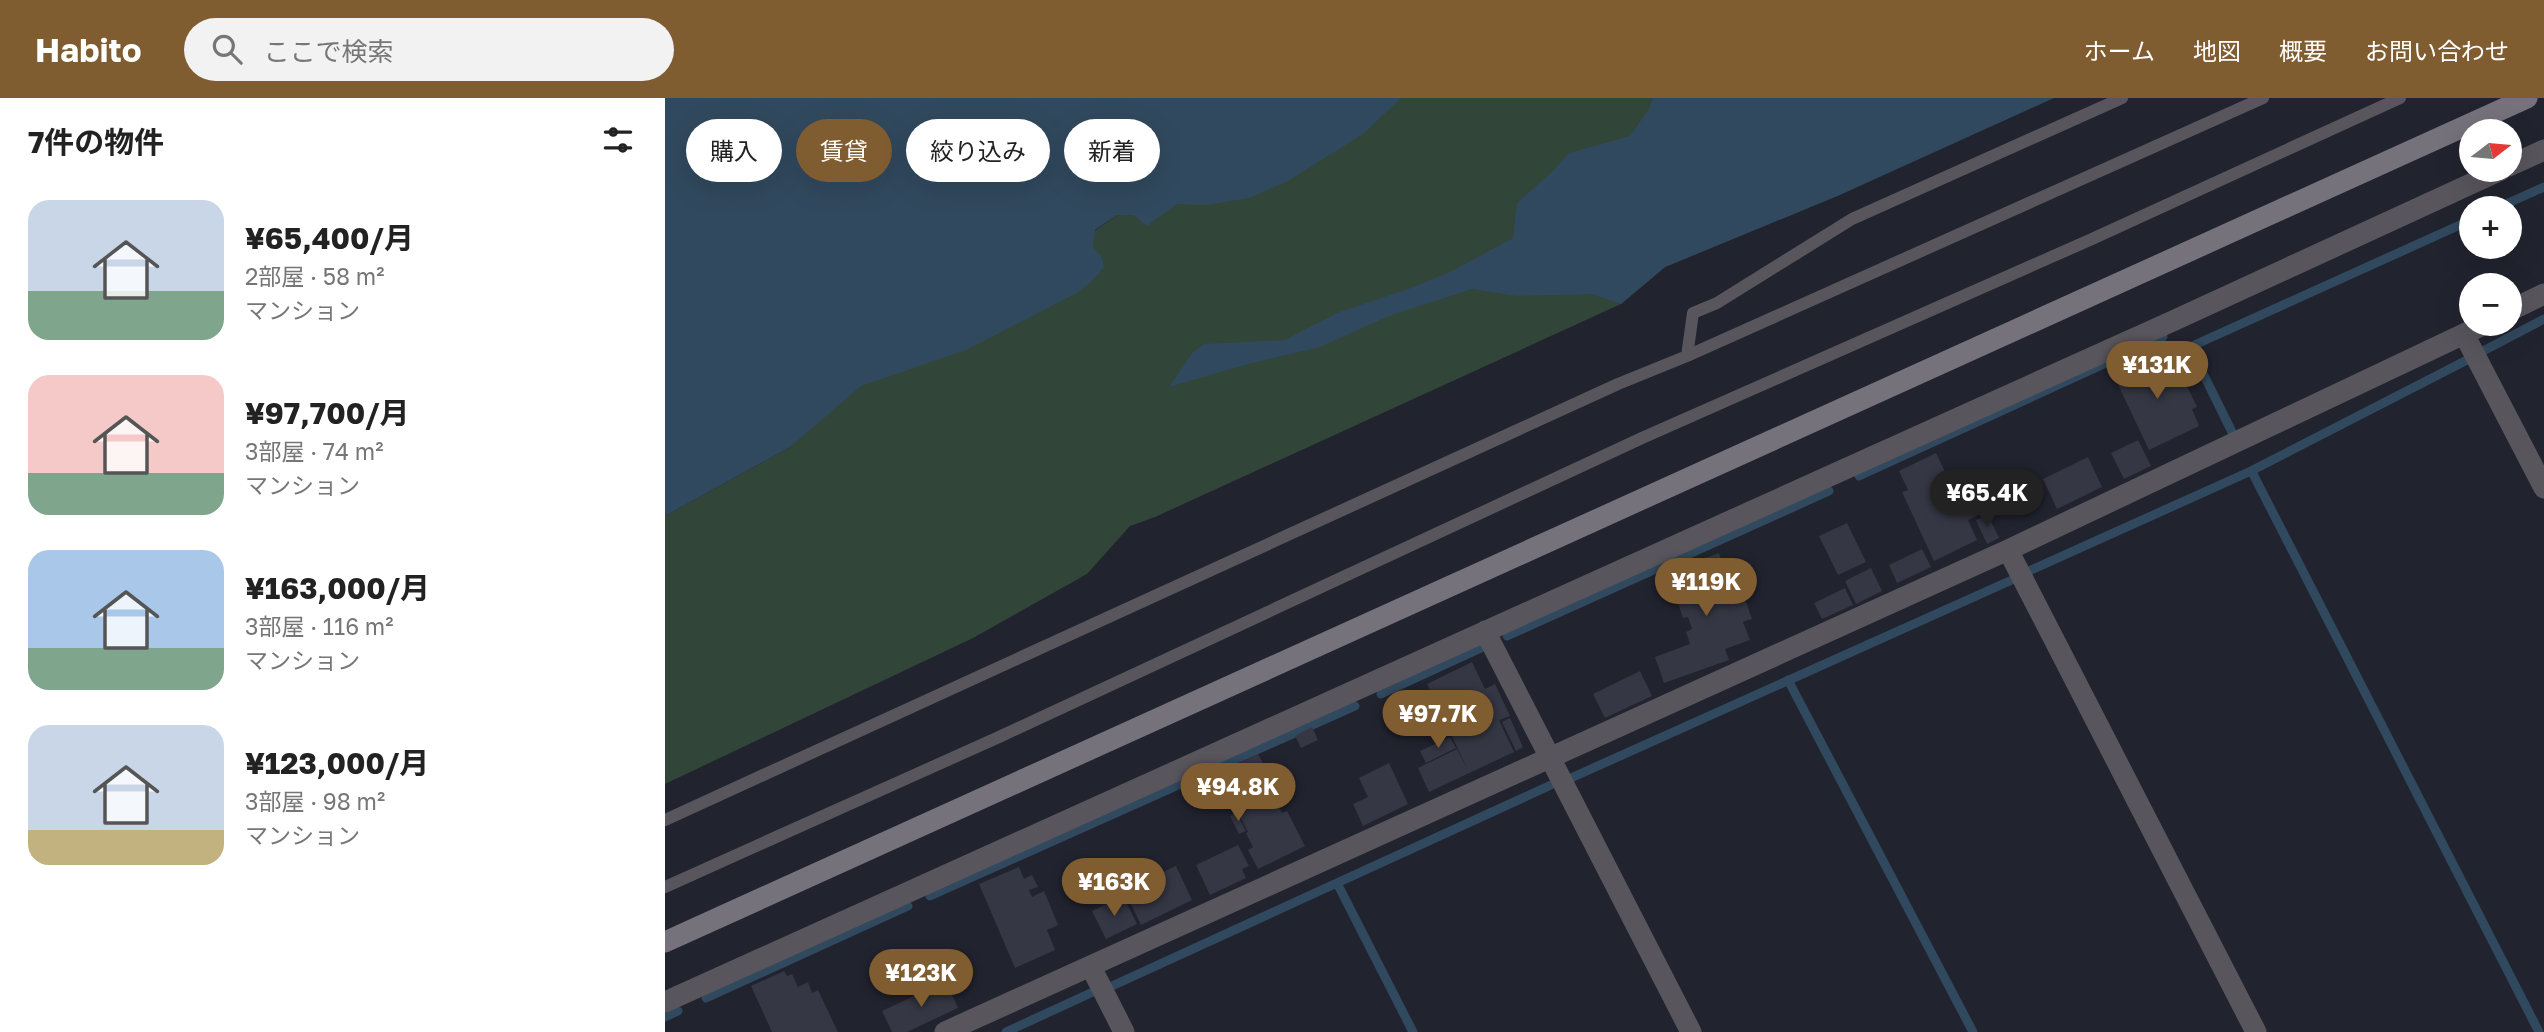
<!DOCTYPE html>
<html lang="ja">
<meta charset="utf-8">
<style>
:root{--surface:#fff;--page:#f2f2f2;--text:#222;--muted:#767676;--accent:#805c31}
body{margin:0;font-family:"Golos Text","Noto Sans JP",sans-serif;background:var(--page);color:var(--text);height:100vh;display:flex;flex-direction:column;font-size:26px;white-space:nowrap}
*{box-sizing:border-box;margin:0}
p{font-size:23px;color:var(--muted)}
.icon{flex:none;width:38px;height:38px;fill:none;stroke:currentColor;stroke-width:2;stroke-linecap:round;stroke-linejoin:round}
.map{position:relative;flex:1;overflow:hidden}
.panel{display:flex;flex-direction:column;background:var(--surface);width:665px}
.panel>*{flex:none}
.guide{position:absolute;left:21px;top:21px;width:665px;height:63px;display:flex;gap:14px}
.needle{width:46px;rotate:74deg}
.controls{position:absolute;left:1794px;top:21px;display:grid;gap:14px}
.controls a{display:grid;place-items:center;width:63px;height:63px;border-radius:50%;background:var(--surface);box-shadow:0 7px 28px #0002;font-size:35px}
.price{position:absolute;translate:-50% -60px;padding:0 16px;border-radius:24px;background:var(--accent);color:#fff;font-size:23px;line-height:46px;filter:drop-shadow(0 2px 4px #0008)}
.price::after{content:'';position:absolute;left:50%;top:42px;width:21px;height:16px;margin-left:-10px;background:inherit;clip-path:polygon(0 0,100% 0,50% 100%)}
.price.active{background:#222;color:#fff}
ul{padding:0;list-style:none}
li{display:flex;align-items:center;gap:21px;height:175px;padding:0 28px}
li span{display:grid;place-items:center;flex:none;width:196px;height:140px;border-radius:21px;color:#555}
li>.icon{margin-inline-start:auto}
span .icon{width:84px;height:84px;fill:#fffc;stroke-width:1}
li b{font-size:30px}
h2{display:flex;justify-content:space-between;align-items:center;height:84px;padding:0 28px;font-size:30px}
.pill{padding:0 24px;border-radius:32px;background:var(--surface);box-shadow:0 7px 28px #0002;font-size:24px;line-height:63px}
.pill.active{background:var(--accent);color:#fff}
header{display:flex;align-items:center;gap:42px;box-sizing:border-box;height:98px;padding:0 35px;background:var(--accent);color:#fff}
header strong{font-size:33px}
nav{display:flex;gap:38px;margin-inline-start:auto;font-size:24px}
.search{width:490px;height:63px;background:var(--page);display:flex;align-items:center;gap:18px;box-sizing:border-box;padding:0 24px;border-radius:38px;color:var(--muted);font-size:26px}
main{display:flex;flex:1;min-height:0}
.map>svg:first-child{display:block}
.green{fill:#314638}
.water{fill:#31495e}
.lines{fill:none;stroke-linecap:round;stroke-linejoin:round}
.stream{stroke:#31495e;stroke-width:9}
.building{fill:#353744}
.lane{stroke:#58565c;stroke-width:12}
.street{stroke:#58565c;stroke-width:21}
.secondary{stroke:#76727c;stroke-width:21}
</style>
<header>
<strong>Habito</strong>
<div class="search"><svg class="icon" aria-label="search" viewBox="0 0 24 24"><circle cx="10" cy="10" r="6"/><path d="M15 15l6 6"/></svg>ここで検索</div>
<nav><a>ホーム</a><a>地図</a><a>概要</a><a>お問い合わせ</a></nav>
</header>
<main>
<section class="panel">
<h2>7件の物件<svg class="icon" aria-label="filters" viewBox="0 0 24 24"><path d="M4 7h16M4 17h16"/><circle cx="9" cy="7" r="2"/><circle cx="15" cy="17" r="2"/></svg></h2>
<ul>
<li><span style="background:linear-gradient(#c9d6e8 65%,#7fa58c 0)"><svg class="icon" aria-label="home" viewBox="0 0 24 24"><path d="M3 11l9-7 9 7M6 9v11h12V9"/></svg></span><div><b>¥65,400/月</b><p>2部屋 · 58 m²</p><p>マンション</p></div></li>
<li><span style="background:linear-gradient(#f6c9c9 70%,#7fa58c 0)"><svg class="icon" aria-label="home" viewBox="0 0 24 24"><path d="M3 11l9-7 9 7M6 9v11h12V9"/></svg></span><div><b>¥97,700/月</b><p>3部屋 · 74 m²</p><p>マンション</p></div></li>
<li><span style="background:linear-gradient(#a9c7e8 70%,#7fa58c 0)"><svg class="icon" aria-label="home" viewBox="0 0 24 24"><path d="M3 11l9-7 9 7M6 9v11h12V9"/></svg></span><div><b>¥163,000/月</b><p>3部屋 · 116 m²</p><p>マンション</p></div></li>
<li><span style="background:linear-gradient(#c9d6e8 75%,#c2b280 0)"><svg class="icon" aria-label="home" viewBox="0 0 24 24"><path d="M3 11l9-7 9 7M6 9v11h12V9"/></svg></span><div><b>¥123,000/月</b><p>3部屋 · 98 m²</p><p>マンション</p></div></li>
</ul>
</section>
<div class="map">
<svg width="1879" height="934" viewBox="0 0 1879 934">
<rect width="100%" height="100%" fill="#21232f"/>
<path class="green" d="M688,0H1078L1177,96L1000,169L956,206L490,419L465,428L422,476L308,540L0,686V418L125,349L169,300L368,177L452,117Z"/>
<path class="water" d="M0,0H736L698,36L623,83L584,100L541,107L512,106L482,128L468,117H452L430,132L428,149L436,158L439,169L426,184L412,195L301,252L196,288L125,349L0,418Z
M988,0H1389L1177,96L1000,169L956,206L927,196L852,198L807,191L724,218L655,249L583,266L504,289L528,254L539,246L620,242L672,215L746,190L785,174L848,140L852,105L886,75L904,55L965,38L984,11Z"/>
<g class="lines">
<path class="stream" d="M1832,110L1879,89
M1820,252L1879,221
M1567,334L1525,249L1806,122
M1588,376L1874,934
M1194,378L1498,239
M1364,473L1586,373L1804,261
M842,538L1164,393
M1123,582L1308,934
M716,596L816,550
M906,680L1349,481
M672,785L748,934
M265,798L690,608
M447,888L886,687
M41,900L243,808
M0,919L13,913
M341,934L430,893"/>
</g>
<path class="building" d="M1487,255L1498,278L1514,271L1532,309L1527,311L1534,328L1484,352L1447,274Z
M1473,342L1486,368L1459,381L1446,355Z
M1271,355L1292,399L1306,392L1317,415L1303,422L1312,442L1269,463L1237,394L1243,392L1234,373Z
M1423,359L1437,389L1392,411L1378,381Z
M1323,417L1334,440L1322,446L1311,422Z
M1182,425L1201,464L1173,477L1154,438Z
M1257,451L1266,469L1232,485L1224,467Z
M1054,455L1064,484L1073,481L1087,521L1078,524L1085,542L1060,551L1064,562L999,585L990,559L1025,546L1021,534L1027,531L1023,519L1018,520L1012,502L1016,500L1006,472Z
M1206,470L1217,493L1191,506L1180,483Z
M1180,490L1188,507L1157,521L1149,505Z
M807,564L820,591L830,586L845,618L834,622L849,654L764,694L753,670L792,651L803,672L762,586Z
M975,573L987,598L940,620L928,596Z
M845,620L858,649L851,653L837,624Z
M647,629L653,642L636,650L630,638Z
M785,639L791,650L761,665L755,653Z
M593,656L607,683L602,686L617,715L622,713L640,748L593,771L583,752L588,749L581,735L583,734L553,676Z
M724,665L743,706L698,728L688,706L703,699L694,680Z
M571,714L581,733L574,736L565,718Z
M573,747L584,768L577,771L581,780L545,797L531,767Z
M511,768L527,802L476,827L459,792Z
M354,769L359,781L367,777L373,789L364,792L367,799L379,793L393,827L382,832L390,852L350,870L314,786Z
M458,798L472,826L441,841L427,813Z
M119,873L122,878L127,876L133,889L143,884L147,895L153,892L173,934H107L86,888Z
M281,883L293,910L242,934H227L217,913Z"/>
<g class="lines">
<path class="lane" d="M1022,258L1028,215L1052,205L1187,121L1457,0
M0,722L953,286L1022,258L1598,0
M0,789L334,639L977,340L1427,141L1735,0"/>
<path class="street" d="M1844,68L1879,52
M1844,213L1879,196
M1799,236L1879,390
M1343,452L1591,934
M820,533L1026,934
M426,869L459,934
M0,904L1510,222L1836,72
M280,934L1343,452L1820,226"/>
<path class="secondary" d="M0,844L1862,0"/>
</g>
</svg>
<div class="controls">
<a><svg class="needle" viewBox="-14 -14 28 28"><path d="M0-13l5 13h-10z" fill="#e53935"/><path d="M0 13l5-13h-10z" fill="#767676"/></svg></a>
<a>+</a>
<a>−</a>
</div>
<b class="price" style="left:1492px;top:303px">¥131K</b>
<b class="price active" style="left:1322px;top:431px">¥65.4K</b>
<b class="price" style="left:1041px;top:520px">¥119K</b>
<b class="price" style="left:773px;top:652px">¥97.7K</b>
<b class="price" style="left:573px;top:725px">¥94.8K</b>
<b class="price" style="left:449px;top:820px">¥163K</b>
<b class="price" style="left:256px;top:911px">¥123K</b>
<div class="guide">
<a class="pill">購入</a>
<a class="pill active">賃貸</a>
<a class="pill">絞り込み</a>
<a class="pill">新着</a>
</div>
</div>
</main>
